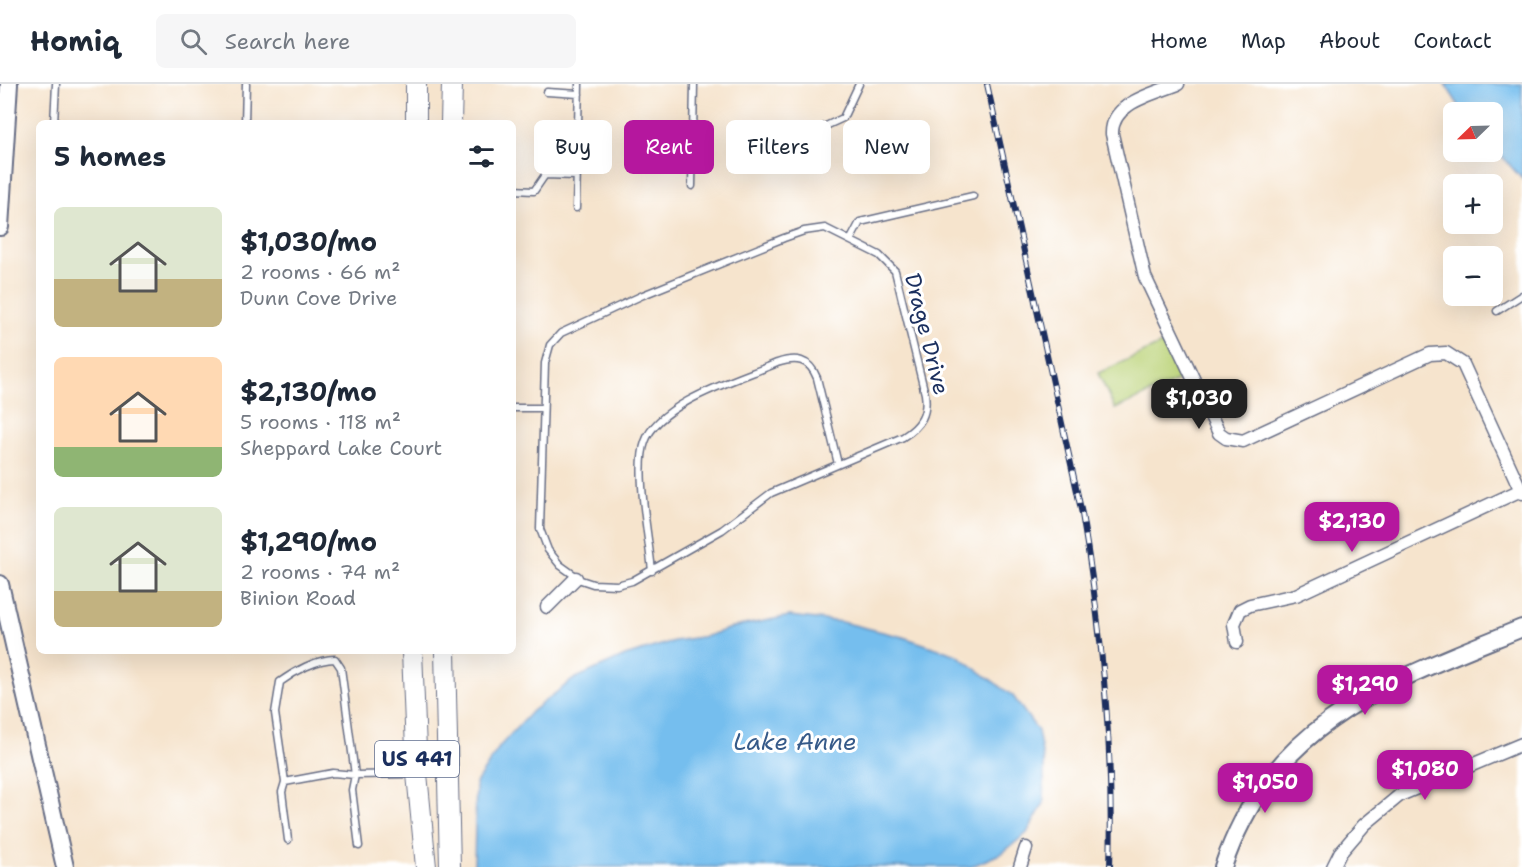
<!DOCTYPE html>
<meta charset="utf-8">
<style>
:root{--surface:#fff;--page:#f6f6f7;--text:#1f2937;--muted:#747a83;--line:#e0e1e3;--accent:#b5179e}
body{margin:0;font-family:"Shantell Sans",sans-serif;background:var(--page);color:var(--text);height:100vh;display:flex;flex-direction:column;font-size:22px;white-space:nowrap}
*{box-sizing:border-box;margin:0}
p{font-size:20px;color:var(--muted)}
.icon{flex:none;width:33px;height:33px;fill:none;stroke:currentColor;stroke-width:2;stroke-linecap:round;stroke-linejoin:round}
.map{position:relative;flex:1;overflow:hidden}
.sheet{position:absolute;left:36px;top:36px;width:480px;height:534px;display:flex;flex-direction:column;background:var(--surface);border-radius:9px;box-shadow:0 6px 24px #0002}
.sheet>*{flex:none}
.hud{position:absolute;left:534px;top:36px;width:570px;height:54px;display:flex;gap:12px}
.needle{width:39px;rotate:247deg}
.buttons{position:absolute;left:1443px;top:18px;display:grid;gap:12px}
.buttons a{display:grid;place-items:center;width:60px;height:60px;border-radius:9px;background:var(--surface);box-shadow:0 6px 24px #0002;font-size:30px}
.price{position:absolute;translate:-50% -51px;padding:0 14px;border-radius:12px;background:var(--accent);color:#fff;font-size:20px;line-height:39px;filter:drop-shadow(0 2px 3px #0008)}
.price::after{content:'';position:absolute;left:50%;top:36px;width:18px;height:14px;margin-left:-9px;background:inherit;clip-path:polygon(0 0,100% 0,50% 100%)}
.price.active{background:#222;color:#fff}
ul{padding:0;list-style:none}
li{display:flex;align-items:center;gap:18px;height:150px;padding:0 18px}
li span{display:grid;place-items:center;flex:none;width:168px;height:120px;border-radius:9px;color:#555}
li>.icon{margin-inline-start:auto}
span .icon{width:72px;height:72px;fill:#fffc;stroke-width:1}
li b{font-size:26px}
h2{display:flex;justify-content:space-between;align-items:center;height:72px;padding:0 18px;font-size:26px}
.chip{padding:0 21px;border-radius:9px;background:var(--surface);box-shadow:0 6px 24px #0002;font-size:21px;line-height:54px}
.chip.active{background:var(--accent);color:#fff}
header{display:flex;align-items:center;gap:36px;box-sizing:border-box;height:84px;padding:0 30px;background:var(--surface);border-bottom:2px solid var(--line)}
header strong{font-size:28px}
nav{display:flex;gap:33px;margin-inline-start:auto;font-size:21px}
.search{width:420px;height:54px;background:var(--page);display:flex;align-items:center;gap:15px;box-sizing:border-box;padding:0 21px;border-radius:9px;color:var(--muted);font-size:22px}
.map>svg:first-child{display:block}
.green{fill:#bbd378;stroke:#6b816b;stroke-width:1.5}
.water{fill:#75beee;stroke:#4876a6;stroke-width:1.5}
.lines{fill:none;stroke-linecap:round;stroke-linejoin:round}
.lane-casing{stroke:#686e85;stroke-width:9}
.street-casing{stroke:#686e85;stroke-width:15}
.secondary-casing{stroke:#686e85;stroke-width:20}
.primary-casing{stroke:#686e85;stroke-width:22}
.lane{stroke:#fff;stroke-width:6}
.street{stroke:#fff;stroke-width:12}
.secondary{stroke:#fff;stroke-width:16}
.primary{stroke:#fff;stroke-width:20}
.rail-casing{stroke:#1b2f5e;stroke-width:6}
.rail{stroke:#fff;stroke-width:4;stroke-dasharray:11;stroke-linecap:butt}
.labels{text-anchor:middle;dominant-baseline:central;stroke-width:6;stroke-linejoin:round;paint-order:stroke}
.shield{fill:#fff;stroke:#5f6d8e;stroke-width:1.5}
.shield-label{font-size:21px;font-weight:bold;fill:#1b2f5e}
.street-label{font-size:22px;fill:#1b2f5e;stroke:#fff}
.water-label{font-size:24px;font-style:italic;fill:#365a89;stroke:#fff}
</style>
<header>
<strong>Homiq</strong>
<div class="search"><svg class="icon" aria-label="search" viewBox="0 0 24 24"><circle cx="10" cy="10" r="6"/><path d="M15 15l6 6"/></svg>Search here</div>
<nav><a>Home</a><a>Map</a><a>About</a><a>Contact</a></nav>
</header>
<div class="map">
<svg width="1522" height="783" viewBox="0 0 1522 783">
<rect width="100%" height="100%" fill="#fff"/>
<filter id="ink" filterUnits="userSpaceOnUse"><feTurbulence type="fractalNoise" baseFrequency=".0167" numOctaves="2"/><feDisplacementMap in="SourceGraphic" scale="12" xChannelSelector="R" yChannelSelector="G"/><feConvolveMatrix kernelMatrix="1 2 1 2 8 2 1 2 1" color-interpolation-filters="sRGB"/></filter>
<filter id="wash" filterUnits="userSpaceOnUse"><feTurbulence type="fractalNoise" baseFrequency=".008" numOctaves="4" result="noise"/><feDisplacementMap in="SourceGraphic" scale="24" xChannelSelector="R" yChannelSelector="G"/><feGaussianBlur stdDeviation="1.35" result="paint"/><feColorMatrix in="noise" values="0 0 0 0 0 0 0 0 0 0 0 0 0 0 0 0 0 1.4 0 .05"/><feComposite in="paint" operator="in"/></filter>
<g filter="url(#wash)">
<rect width="100%" height="100%" fill="#f6e4cd"/>
<path class="green" d="M1166,258L1182,295L1115,325L1098,289Z"/>
<path class="water" d="M1445,0H1522V95L1493,62L1492,28H1463Z
M790,532L842,538L903,553L957,571L1013,612L1038,647L1044,680V719L1027,749L1002,769L970,783H474L476,699L500,662L532,627L574,595L625,572L674,557L707,552L734,543Z"/>
</g>
<g filter="url(#ink)">
<g class="lines">
<defs>
<path id="lane" d="M547,8L579,10
M54,39L56,0
M245,39L246,0
M802,53L843,34L859,0
M692,102L694,0
M513,106L534,107L545,91L576,92
M576,124L579,0
M825,144L879,171L895,187L925,310C928,330 921,342 903,353L771,409L722,446L632,497L617,501L593,500L581,496L560,481L548,466L540,445L545,279L550,261L561,249L643,211L784,154L804,147Z
M851,155L860,138L973,112
M1497,227L1522,211
M513,324H542
M652,487C649,455 635,386 645,358C659,318 740,295 777,279C796,273 809,274 817,294L838,380
M285,698L282,708L288,756
M359,762L352,706L355,691L333,689L285,698L275,629L280,598C295,587 317,575 335,575L341,584L355,691L414,690"/>
<path id="street" d="M1178,0C1154,10 1111,18 1112,50L1145,193L1219,349L1226,354L1243,357L1430,270L1446,269L1463,280L1522,409
M547,523L576,494
M1237,558L1234,540L1240,526L1250,521L1296,511L1521,406
M1020,783L1026,764
M1333,783L1340,769L1364,741L1400,711L1522,660"/>
<path id="secondary" d="M0,143L9,0
M0,500L65,783
M1223,783C1273,635 1390,598 1522,544"/>
<path id="primary" d="M416,39V0
M451,39L452,0
M412,567L417,690L426,783
M445,567L450,783"/>
</defs>
<use href="#lane" class="lane-casing"/>
<use href="#street" class="street-casing"/>
<use href="#secondary" class="secondary-casing"/>
<use href="#primary" class="primary-casing"/>
<use href="#lane" class="lane"/>
<use href="#street" class="street"/>
<use href="#secondary" class="secondary"/>
<use href="#primary" class="primary"/>
<defs>
<path id="rail" d="M987,0L1082,430C1102,547 1114,664 1110,783"/>
</defs>
<use href="#rail" class="rail-casing"/>
<use href="#rail" class="rail"/>
</g>
</g>
<g class="labels">
<rect class="shield" x="375" y="657" width="84" height="36" rx="4.5"/>
<g class="shield-label">
<text x="417" y="675">US 441</text>
</g>
<g class="street-label">
<text transform="translate(927 250) rotate(76)">Drage Drive</text>
</g>
<g class="water-label">
<text x="795" y="658">Lake Anne</text>
</g>
</g>
</svg>
<div class="buttons">
<a><svg class="needle" viewBox="-14 -14 28 28"><path d="M0-13l5 13h-10z" fill="#e53935"/><path d="M0 13l5-13h-10z" fill="#747a83"/></svg></a>
<a>+</a>
<a>−</a>
</div>
<b class="price active" style="left:1199px;top:346px">$1,030</b>
<b class="price" style="left:1352px;top:469px">$2,130</b>
<b class="price" style="left:1365px;top:632px">$1,290</b>
<b class="price" style="left:1425px;top:717px">$1,080</b>
<b class="price" style="left:1265px;top:730px">$1,050</b>
<div class="hud">
<a class="chip">Buy</a>
<a class="chip active">Rent</a>
<a class="chip">Filters</a>
<a class="chip">New</a>
</div>
<section class="sheet">
<h2>5 homes<svg class="icon" aria-label="filters" viewBox="0 0 24 24"><path d="M4 7h16M4 17h16"/><circle cx="9" cy="7" r="2"/><circle cx="15" cy="17" r="2"/></svg></h2>
<ul>
<li><span style="background:linear-gradient(#dfe7d0 60%,#c2b280 0)"><svg class="icon" aria-label="home" viewBox="0 0 24 24"><path d="M3 11l9-7 9 7M6 9v11h12V9"/></svg></span><div><b>$1,030/mo</b><p>2 rooms · 66 m²</p><p>Dunn Cove Drive</p></div></li>
<li><span style="background:linear-gradient(#ffd9b3 75%,#8fb573 0)"><svg class="icon" aria-label="home" viewBox="0 0 24 24"><path d="M3 11l9-7 9 7M6 9v11h12V9"/></svg></span><div><b>$2,130/mo</b><p>5 rooms · 118 m²</p><p>Sheppard Lake Court</p></div></li>
<li><span style="background:linear-gradient(#dfe7d0 70%,#c2b280 0)"><svg class="icon" aria-label="home" viewBox="0 0 24 24"><path d="M3 11l9-7 9 7M6 9v11h12V9"/></svg></span><div><b>$1,290/mo</b><p>2 rooms · 74 m²</p><p>Binion Road</p></div></li>
</ul>
</section>
</div>
